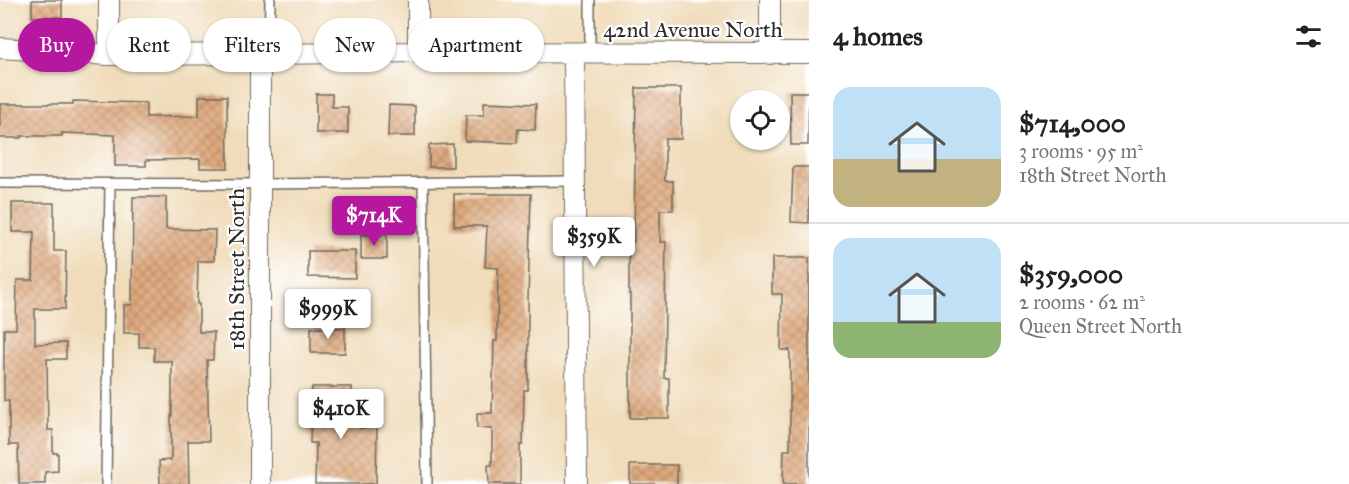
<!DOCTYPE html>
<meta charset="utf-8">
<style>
:root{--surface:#fff;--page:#f6f6f6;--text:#222;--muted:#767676;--line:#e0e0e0;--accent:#b5179e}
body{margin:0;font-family:"IM FELL Great Primer",serif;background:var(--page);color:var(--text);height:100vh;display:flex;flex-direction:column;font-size:22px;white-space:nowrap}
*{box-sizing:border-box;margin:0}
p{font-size:20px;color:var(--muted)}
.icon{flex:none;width:33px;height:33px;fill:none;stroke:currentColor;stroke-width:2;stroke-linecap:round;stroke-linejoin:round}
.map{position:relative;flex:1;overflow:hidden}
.drawer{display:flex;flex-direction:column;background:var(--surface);width:540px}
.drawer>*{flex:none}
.banner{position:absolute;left:18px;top:18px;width:570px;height:54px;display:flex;gap:12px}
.fabs{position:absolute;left:730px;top:90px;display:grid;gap:12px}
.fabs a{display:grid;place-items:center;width:60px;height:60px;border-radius:50%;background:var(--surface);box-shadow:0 2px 4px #0004;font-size:30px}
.price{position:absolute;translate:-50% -51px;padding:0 14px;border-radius:6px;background:#fff;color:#222;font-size:20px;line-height:39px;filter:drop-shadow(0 2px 3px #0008)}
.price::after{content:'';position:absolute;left:50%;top:36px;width:18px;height:14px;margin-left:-9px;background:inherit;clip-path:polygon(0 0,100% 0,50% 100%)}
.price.on{background:var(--accent);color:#fff}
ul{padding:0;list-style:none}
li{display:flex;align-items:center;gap:18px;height:150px;padding:0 24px}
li+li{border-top:2px solid var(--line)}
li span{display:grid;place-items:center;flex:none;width:168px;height:120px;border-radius:18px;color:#555}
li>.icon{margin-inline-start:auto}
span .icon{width:72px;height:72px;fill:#fffc;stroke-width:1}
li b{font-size:26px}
h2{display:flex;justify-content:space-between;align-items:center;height:72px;padding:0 24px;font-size:26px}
.chip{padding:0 21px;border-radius:27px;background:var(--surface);box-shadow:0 2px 4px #0004;font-size:21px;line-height:54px}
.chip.on{background:var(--accent);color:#fff}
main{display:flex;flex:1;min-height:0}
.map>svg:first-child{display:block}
.building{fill:url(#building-cross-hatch)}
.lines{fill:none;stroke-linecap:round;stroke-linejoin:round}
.lane-casing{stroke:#70695d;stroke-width:12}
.street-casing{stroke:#70695d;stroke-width:22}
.lane{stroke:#fff;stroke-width:9}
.street{stroke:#fff;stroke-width:20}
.labels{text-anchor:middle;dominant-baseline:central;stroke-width:4.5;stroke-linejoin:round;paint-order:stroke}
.street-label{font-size:22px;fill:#2b2b2b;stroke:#fff}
</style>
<main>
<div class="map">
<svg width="809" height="484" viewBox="0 0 809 484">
<defs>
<pattern id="building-cross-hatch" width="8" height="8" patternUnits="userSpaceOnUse" patternTransform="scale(1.5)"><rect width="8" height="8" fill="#e0aa7e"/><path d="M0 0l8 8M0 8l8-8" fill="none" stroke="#b68b67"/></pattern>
</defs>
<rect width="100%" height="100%" fill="#fff"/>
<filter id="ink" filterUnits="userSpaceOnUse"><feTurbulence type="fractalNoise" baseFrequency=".0167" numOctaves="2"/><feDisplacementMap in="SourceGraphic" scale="12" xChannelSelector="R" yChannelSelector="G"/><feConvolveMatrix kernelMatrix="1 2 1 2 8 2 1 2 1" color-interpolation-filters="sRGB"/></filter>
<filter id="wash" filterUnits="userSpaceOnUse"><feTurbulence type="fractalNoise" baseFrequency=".008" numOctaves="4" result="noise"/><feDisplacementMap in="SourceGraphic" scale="24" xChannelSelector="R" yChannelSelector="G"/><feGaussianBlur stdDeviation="1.35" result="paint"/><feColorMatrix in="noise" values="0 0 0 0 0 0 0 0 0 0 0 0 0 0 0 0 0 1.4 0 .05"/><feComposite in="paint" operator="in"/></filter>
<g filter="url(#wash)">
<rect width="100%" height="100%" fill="#f0dcba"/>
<g id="blocks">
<path class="building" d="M32,0H62V17H32Z
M636,88H681V139H665V181H673V210H660V242H666L664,378H669V418H630V294H629V242H634Z
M790,92H809L808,145H791Z
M316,94H332V107H348V133H316Z
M199,96H227L228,168H200V159L146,160V166H115V135L62,133V136H21V138H0V104H73V101L146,103V117L199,116Z
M484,102L536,104L535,130L518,129L517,143L465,141L466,115H484Z
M389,105L415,106V136H388Z
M453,144V167H429V145Z
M793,167H809V223L791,222Z
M454,194H531L528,299V390H524L523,445H520V484H489L488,465H492V429L477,428V413H492L494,341H497L498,268L485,267L487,226H454Z
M133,197H166V229L215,230L214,261H198L197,304H199V332H214L213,360H207L209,441H188L189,484H160L159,461L171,460V416H172V361H154V347H139V333H124V305H132Z
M12,203H54V251H66L65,309H35V344L66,343V359H47L48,430H53V453H58V471L45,472V484H19L18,445H9V401H4V329H16L17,280H33L34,232H12Z
M361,235H387V259H361Z
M308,251H355V278L308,277Z
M772,258H809V484H783L784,450H790V350H781L782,294H772Z
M311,328H345V353H311Z
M312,387H352V412L361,413L360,428H377L376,484H315L316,443H310Z
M630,465H677V484H630Z"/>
</g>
</g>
<g filter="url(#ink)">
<use href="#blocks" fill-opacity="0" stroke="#70695d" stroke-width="1.5"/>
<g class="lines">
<defs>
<path id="lane" d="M590,0V53
M269,54L270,0
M0,183L260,184L575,181
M423,183L427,484
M106,484L110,184"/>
<path id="street" d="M0,48L109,55L269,54L418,52L809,53
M418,52V0
M574,53L577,484
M770,54V0
M109,55V0
M260,484V54"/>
</defs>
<use href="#lane" class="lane-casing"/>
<use href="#street" class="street-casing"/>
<use href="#lane" class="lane"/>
<use href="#street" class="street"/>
</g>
</g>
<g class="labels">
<g class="street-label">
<text x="693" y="29">42nd Avenue North</text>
<text transform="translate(236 269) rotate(-90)">18th Street North</text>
</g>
</g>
</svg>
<div class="fabs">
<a><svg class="icon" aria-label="locate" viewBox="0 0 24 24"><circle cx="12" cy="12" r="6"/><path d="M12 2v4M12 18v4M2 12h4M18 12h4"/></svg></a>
</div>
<b class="price on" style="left:374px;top:247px">$714K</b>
<b class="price" style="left:594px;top:268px">$359K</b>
<b class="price" style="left:328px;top:340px">$999K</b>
<b class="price" style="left:341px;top:440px">$410K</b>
<div class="banner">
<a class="chip on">Buy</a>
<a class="chip">Rent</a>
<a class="chip">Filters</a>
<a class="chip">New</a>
<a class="chip">Apartment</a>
</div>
</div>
<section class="drawer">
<h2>4 homes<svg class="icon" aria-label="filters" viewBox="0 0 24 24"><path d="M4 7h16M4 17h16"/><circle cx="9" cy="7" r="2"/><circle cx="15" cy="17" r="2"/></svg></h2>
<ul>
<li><span style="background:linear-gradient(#bfe0f5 60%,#c2b280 0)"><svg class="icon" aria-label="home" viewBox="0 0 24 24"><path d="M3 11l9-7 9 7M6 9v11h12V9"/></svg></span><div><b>$714,000</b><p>3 rooms · 95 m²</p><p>18th Street North</p></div></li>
<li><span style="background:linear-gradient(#bfe0f5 70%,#8fb573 0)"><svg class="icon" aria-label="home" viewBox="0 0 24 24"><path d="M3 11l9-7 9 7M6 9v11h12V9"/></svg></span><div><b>$359,000</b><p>2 rooms · 62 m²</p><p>Queen Street North</p></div></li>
</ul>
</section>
</main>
